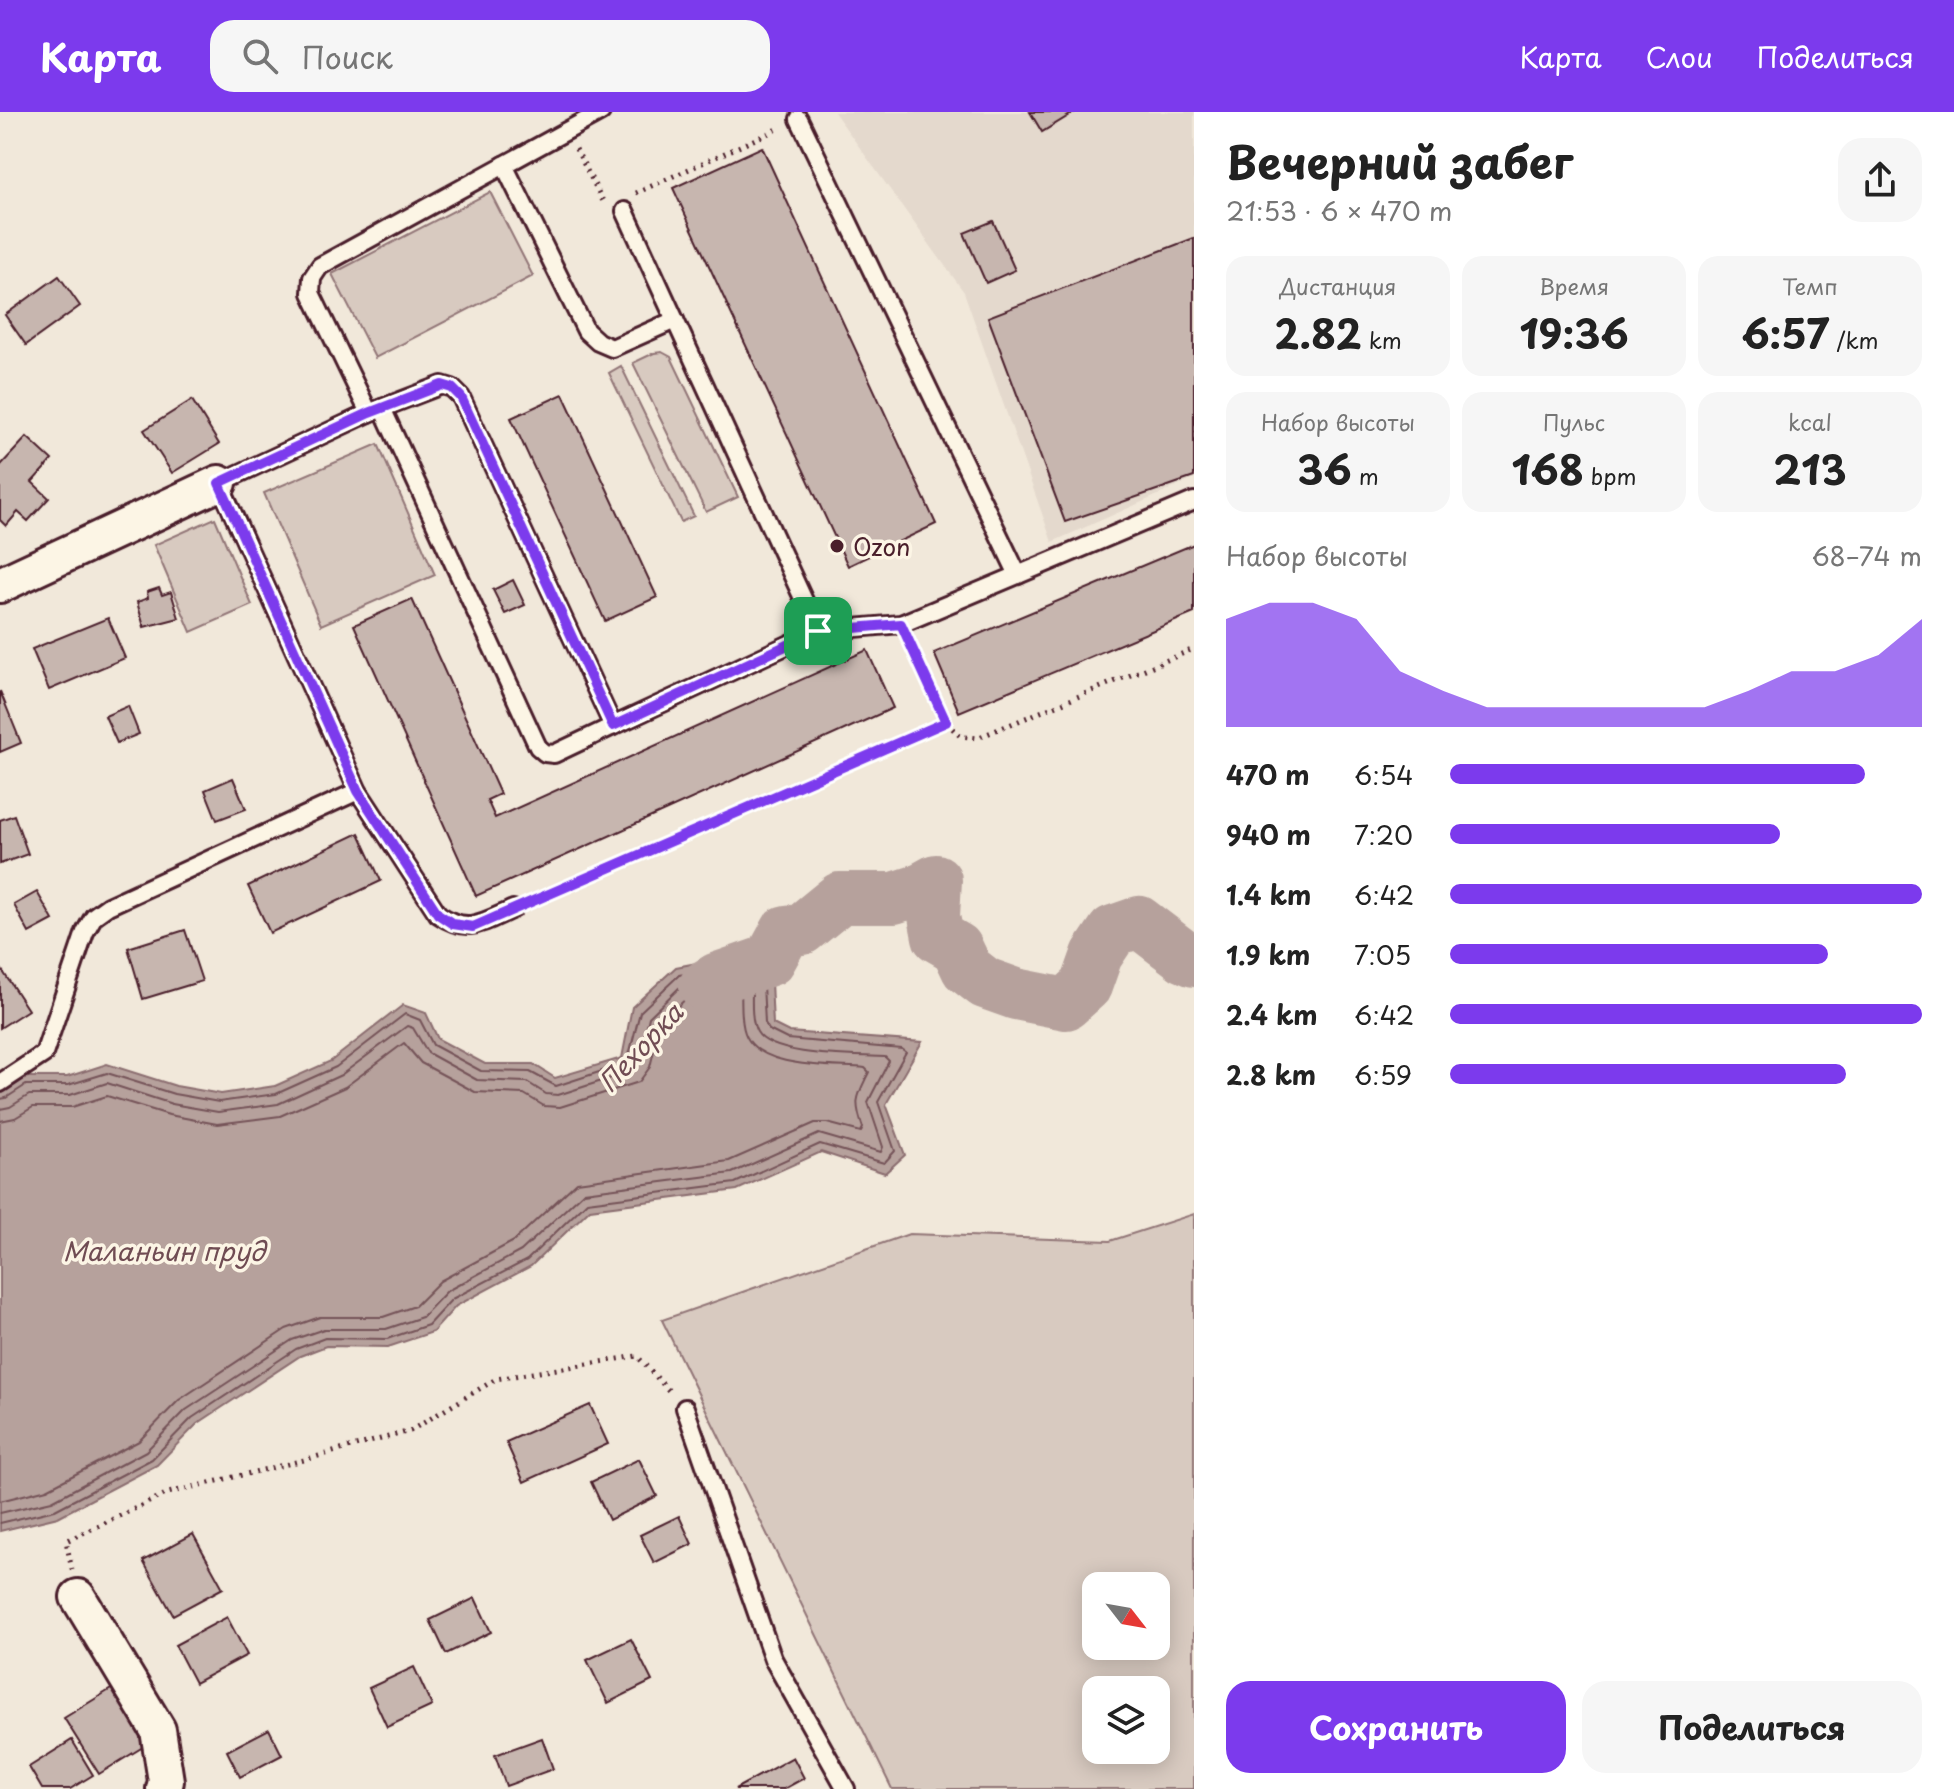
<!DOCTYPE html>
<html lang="ru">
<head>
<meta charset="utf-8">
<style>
	:root { --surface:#fff; --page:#f6f6f6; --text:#222; --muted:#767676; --accent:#7c3aed }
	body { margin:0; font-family:"Playpen Sans",sans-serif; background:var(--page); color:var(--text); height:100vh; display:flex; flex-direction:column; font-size:30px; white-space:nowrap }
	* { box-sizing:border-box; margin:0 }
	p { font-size:26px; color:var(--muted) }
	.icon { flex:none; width:44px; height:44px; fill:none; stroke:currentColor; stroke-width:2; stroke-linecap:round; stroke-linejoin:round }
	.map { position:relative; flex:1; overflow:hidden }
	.side { display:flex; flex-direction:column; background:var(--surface); width:760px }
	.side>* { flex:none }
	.needle { width:52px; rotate:121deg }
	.tools { position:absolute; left:1082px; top:1460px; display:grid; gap:16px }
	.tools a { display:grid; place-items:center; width:88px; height:88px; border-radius:16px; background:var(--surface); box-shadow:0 4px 20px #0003; font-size:40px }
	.pin { position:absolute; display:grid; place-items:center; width:68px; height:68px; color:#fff; margin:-34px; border-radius:16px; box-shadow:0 4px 12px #0006 }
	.round { display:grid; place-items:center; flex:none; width:84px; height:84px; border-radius:24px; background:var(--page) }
	.summary { display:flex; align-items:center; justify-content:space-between; height:136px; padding:0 32px }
	h1 { font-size:44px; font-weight:700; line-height:60px }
	.metrics { display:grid; grid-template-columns:repeat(3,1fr); gap:12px; height:136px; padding:8px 32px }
	.metrics div { display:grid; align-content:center; border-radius:20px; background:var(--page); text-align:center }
	.metrics b { font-size:40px; font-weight:700 }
	.metrics small { font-size:22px; font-weight:400 }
	.metrics p { font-size:22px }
	.chart { height:224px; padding:16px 32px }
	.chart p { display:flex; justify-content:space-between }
	.chart svg { width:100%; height:144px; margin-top:8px; fill:var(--accent); opacity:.7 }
	.primary-button { display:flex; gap:16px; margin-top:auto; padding:16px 32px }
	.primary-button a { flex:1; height:92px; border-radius:24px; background:var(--accent); color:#fff; font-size:32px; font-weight:700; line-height:92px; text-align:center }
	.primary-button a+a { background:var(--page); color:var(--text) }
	ul { padding:0 32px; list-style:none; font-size:26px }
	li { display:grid; grid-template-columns:128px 96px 1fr; align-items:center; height:60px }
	li i { height:20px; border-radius:10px; background:var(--accent) }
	header { display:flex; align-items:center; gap:48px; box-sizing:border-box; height:112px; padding:0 40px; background:var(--accent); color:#fff }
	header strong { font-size:38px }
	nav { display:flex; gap:44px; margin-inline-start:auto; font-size:28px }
	.search { width:560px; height:72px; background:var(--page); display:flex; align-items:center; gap:20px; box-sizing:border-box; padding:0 28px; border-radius:24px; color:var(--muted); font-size:30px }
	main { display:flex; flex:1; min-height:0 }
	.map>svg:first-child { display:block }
	.built { fill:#e4d9cd }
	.green { fill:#d8cac0; stroke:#917476; stroke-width:2; fill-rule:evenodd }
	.water { fill:#b6a19c; stroke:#8b6d6f; stroke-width:2 }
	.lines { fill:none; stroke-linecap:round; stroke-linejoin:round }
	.shore { stroke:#755358; stroke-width:2 }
	.river { stroke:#b6a19c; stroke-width:52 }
	.building { fill:#c7b6af; stroke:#4a1f2b; stroke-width:2 }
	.service-casing { stroke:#4a1f2b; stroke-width:22 }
	.minor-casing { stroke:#4a1f2b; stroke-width:40 }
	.path { stroke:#4a1f2b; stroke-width:5; stroke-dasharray:2 6; stroke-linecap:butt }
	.service { stroke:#fcf5e5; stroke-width:16 }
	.minor { stroke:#fcf5e5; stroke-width:34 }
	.route-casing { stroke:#fff; stroke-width:16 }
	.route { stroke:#7c3aed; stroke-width:10 }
	.poi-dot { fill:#4a1f2b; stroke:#fcf5e5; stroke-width:3 }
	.labels { text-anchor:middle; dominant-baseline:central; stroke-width:7; stroke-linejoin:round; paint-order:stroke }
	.poi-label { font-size:24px; fill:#4a1f2b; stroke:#fcf5e5; text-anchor:start }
	.water-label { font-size:26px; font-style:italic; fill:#704c53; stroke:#fcf5e5 }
</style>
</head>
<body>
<header>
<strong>Карта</strong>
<div class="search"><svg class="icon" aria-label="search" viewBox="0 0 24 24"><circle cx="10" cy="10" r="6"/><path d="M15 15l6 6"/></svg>Поиск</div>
<nav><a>Карта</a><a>Слои</a><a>Поделиться</a></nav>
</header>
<main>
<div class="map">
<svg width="1194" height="1677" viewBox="0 0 1194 1677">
	<rect width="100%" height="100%" fill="#f1e8da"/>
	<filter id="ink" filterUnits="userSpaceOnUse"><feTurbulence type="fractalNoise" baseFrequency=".0125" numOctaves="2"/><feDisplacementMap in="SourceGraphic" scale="16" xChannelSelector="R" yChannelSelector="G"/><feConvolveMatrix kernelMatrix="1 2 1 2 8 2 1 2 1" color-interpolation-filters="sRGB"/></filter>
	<g filter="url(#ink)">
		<!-- built -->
		<path class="built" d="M834,0H1194V367L1052,430L964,180Z"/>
		<!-- green -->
		<g class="green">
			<path d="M490,80L533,164L375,246L332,162Z"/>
			<path d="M662,240L671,245L738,385L706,400L633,251L654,241Z"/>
			<path d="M621,254L694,404L681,410L609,261Z"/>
			<path d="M378,332L435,463L321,513L264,381Z"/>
			<path d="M215,406L252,493L191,520L154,433Z"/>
			<path d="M1194,1102V1677H892L662,1208L909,1122L1110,1129ZM1096,1474H1156V1534H1096ZM1096,1578H1156V1638H1096Z"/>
		</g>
		<!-- water -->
		<path class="water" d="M759,839L770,848L773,912L789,920L922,930L886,992L905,1043L885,1061L821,1040L737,1078L590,1097L531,1154L456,1194L433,1220L388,1235L326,1234L300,1244L197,1312L157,1353L58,1405L0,1419V980L23,965H67L107,952L176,974L221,982L275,974L331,949L403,893L426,901L438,927L485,952H533L555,966L622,946L632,895L676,855Z"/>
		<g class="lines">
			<!-- shore -->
			<g class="shore">
				<path d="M0,987L6,986L26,973H68L107,961L174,982L219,990L276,982L336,955L405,902L420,908L433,933L481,959L530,960L556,974L627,951L640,900L679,863L755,848L762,853L765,911L769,918L787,927L902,937L906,940L878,990L895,1039L884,1051L820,1032L735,1071L587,1090L527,1148L452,1187L428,1213L387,1227L325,1226L296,1237L192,1306L152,1347L55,1398L0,1411"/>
				<path d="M0,997L10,995L29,983H70L107,971L172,992L218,1000L278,992L341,963L407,914L413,916L428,941L477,968L527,970L546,982L558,983L633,959L639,949L649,905L683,872L748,860L752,863C753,879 749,906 757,920C772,946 858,943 885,945L889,949L868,990L883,1035L881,1040L819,1022L732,1061L584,1080L521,1139L447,1179L422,1205L386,1217H324L292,1228L186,1298L146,1339L52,1389L0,1401"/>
				<path d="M0,1009L15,1006L33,995H72L107,984L169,1003L217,1012L280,1004L345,975L404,931L421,951L475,980L524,982L544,994L560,995L639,970L650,955L661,910L690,883L737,874L741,877C742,891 740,908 745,921C758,958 833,953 865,956L869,960C857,985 853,988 863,1016L861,1020L827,1011H815L729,1049L577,1070L514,1129L440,1169L415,1194L383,1205H320L286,1217L179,1288L139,1329L47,1377L0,1389"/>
			</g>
			<!-- river -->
			<path class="river" d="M705,874L718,866L770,848L786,819L802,817L840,786H894L916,779L936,768L934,804L938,825L957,836L967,857L985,871L1016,882L1066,892L1086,874L1097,843L1113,819L1139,810L1185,845L1194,849"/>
		</g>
		<!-- building -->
		<g class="building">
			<path d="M1030,0H1075L1042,20Z"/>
			<path d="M762,35L936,412L848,454L673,76Z"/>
			<path d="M993,109L1015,158L986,171L964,121Z"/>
			<path d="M1194,126V365L1065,410L988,205Z"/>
			<path d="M59,164L80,194L26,233L5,203Z"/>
			<path d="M563,282L657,485L605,509L511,306Z"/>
			<path d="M192,288L219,332L172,361L144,318Z"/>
			<path d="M27,325L52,348L32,370L49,386L28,409L18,400L6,414L0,408V354Z"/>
			<path d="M1194,432V501L959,600L934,541Z"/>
			<path d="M513,468L525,493L505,502L493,478Z"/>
			<path d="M159,476L162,483L171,480L179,506L144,515L137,490L148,486L147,480Z"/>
			<path d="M412,487L500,682L487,688L495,706L867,538L893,596L476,784L354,513Z"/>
			<path d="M108,506L125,546L49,578L32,537Z"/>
			<path d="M0,579L21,631L0,640Z"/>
			<path d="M128,594L139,622L117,631L105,604Z"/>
			<path d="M233,666L246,697L217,708L205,678Z"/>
			<path d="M14,703L28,742L0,752V708Z"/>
			<path d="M359,721L381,769L270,821L248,774Z"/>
			<path d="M37,780L53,808L29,821L14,793Z"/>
			<path d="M185,818L202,869L143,887L128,836Z"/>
			<path d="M0,855L28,898L0,916Z"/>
			<path d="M590,1293L608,1332L524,1370L506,1330Z"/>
			<path d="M639,1347L657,1384L609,1408L591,1370Z"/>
			<path d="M679,1404L692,1432L654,1451L640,1423Z"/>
			<path d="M193,1422L223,1476L173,1503L143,1449Z"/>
			<path d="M475,1486L491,1520L446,1542L430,1508Z"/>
			<path d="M227,1505L247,1543L195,1571L175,1533Z"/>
			<path d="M631,1527L652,1569L608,1591L587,1548Z"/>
			<path d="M414,1555L432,1594L387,1615L369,1576Z"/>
			<path d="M116,1574L151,1630L99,1662L64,1606Z"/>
			<path d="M269,1617L282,1643L240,1665L227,1639Z"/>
			<path d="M542,1626L553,1657L506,1674L495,1643Z"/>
			<path d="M72,1628L93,1663L70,1677H42L29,1655Z"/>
			<path d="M793,1645L804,1666L784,1677H735Z"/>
		</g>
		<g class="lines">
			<defs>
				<g id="service">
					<path d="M799,7L1018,463"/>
					<path d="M504,53L586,219L598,230L612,236L675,208L818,519L901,512L1194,389"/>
					<path d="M625,99L675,208"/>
					<path d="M382,296L538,635L545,641L554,642L613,614"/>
					<path d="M369,301L442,273L452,276L461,285L613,614L818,519"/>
					<path d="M513,797C483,810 468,823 438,802L358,679L219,371L369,301L311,181L312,166L320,154L601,0"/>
					<path d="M0,971L44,942L85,820L94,804L108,794L358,679"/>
					<path d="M685,1296L773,1547L846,1677"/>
				</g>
				<g id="minor">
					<path d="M0,473L219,371"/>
					<path d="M78,1485L158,1618L166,1669L164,1677"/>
				</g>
			</defs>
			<!-- service casing -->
			<use href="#service" class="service-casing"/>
			<!-- minor casing -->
			<use href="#minor" class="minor-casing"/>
			<!-- path -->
			<g class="path">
				<path d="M576,37L605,93"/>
				<path d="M636,81L780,16"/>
				<path d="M910,531L946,610L960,624L977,626L1194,537"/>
				<path d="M532,789L946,610"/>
				<path d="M72,1458L66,1429L168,1381L304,1348L410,1319L496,1267L637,1244L671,1281"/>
			</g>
			<!-- service -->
			<use href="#service" class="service"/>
			<!-- minor -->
			<use href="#minor" class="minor"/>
		</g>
	</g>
	<g class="lines" filter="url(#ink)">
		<defs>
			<path id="route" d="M442,273L452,276L461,285L613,614L818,519L901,512L946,610L473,815L453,812L438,802L358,679L219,371L369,301Z"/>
		</defs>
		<!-- route casing -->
		<use href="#route" class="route-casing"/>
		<!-- route -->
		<use href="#route" class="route"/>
	</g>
	<!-- markers -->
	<circle class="poi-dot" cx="837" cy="434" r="8"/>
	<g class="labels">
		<!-- poi labels -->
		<g class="poi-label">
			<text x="853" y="434">Ozon</text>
		</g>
		<!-- water labels -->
		<g class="water-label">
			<text transform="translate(640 935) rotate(-47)">Пехорка</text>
			<text x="164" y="1138">Маланьин пруд</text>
		</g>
	</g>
</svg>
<div class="tools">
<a><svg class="needle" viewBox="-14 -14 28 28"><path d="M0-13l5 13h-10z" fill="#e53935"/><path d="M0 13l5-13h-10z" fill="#767676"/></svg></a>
<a><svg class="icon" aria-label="layers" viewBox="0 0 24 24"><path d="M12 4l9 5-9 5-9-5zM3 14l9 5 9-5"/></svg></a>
</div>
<div class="pin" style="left:818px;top:519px;background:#1e9e55"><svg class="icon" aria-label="arrive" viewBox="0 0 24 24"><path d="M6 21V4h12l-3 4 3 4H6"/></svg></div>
</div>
<section class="side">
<div class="summary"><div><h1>Вечерний забег</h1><p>21:53 · 6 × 470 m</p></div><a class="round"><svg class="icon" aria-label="share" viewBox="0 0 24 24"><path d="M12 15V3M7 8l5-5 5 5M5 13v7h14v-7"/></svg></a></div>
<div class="metrics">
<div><p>Дистанция</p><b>2.82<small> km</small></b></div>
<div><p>Время</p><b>19:36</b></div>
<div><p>Темп</p><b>6:57<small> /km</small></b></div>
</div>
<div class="metrics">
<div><p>Набор высоты</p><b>36<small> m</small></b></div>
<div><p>Пульс</p><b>168<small> bpm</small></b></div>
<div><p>kcal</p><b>213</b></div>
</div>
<div class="chart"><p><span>Набор высоты</span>68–74 m</p>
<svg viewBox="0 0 160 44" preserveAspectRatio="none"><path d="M0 44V11L10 6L20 6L30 11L40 27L50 33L60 38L70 38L80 38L90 38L100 38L110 38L120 33L130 27L140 27L150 22L160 11V44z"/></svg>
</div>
<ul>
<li><b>470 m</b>6:54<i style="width:88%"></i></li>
<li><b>940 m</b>7:20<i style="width:70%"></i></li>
<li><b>1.4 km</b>6:42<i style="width:100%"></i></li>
<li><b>1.9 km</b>7:05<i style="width:80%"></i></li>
<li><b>2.4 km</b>6:42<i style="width:100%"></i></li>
<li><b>2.8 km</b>6:59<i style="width:84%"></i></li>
</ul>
<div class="primary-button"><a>Сохранить</a><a>Поделиться</a></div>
</section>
</main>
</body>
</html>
